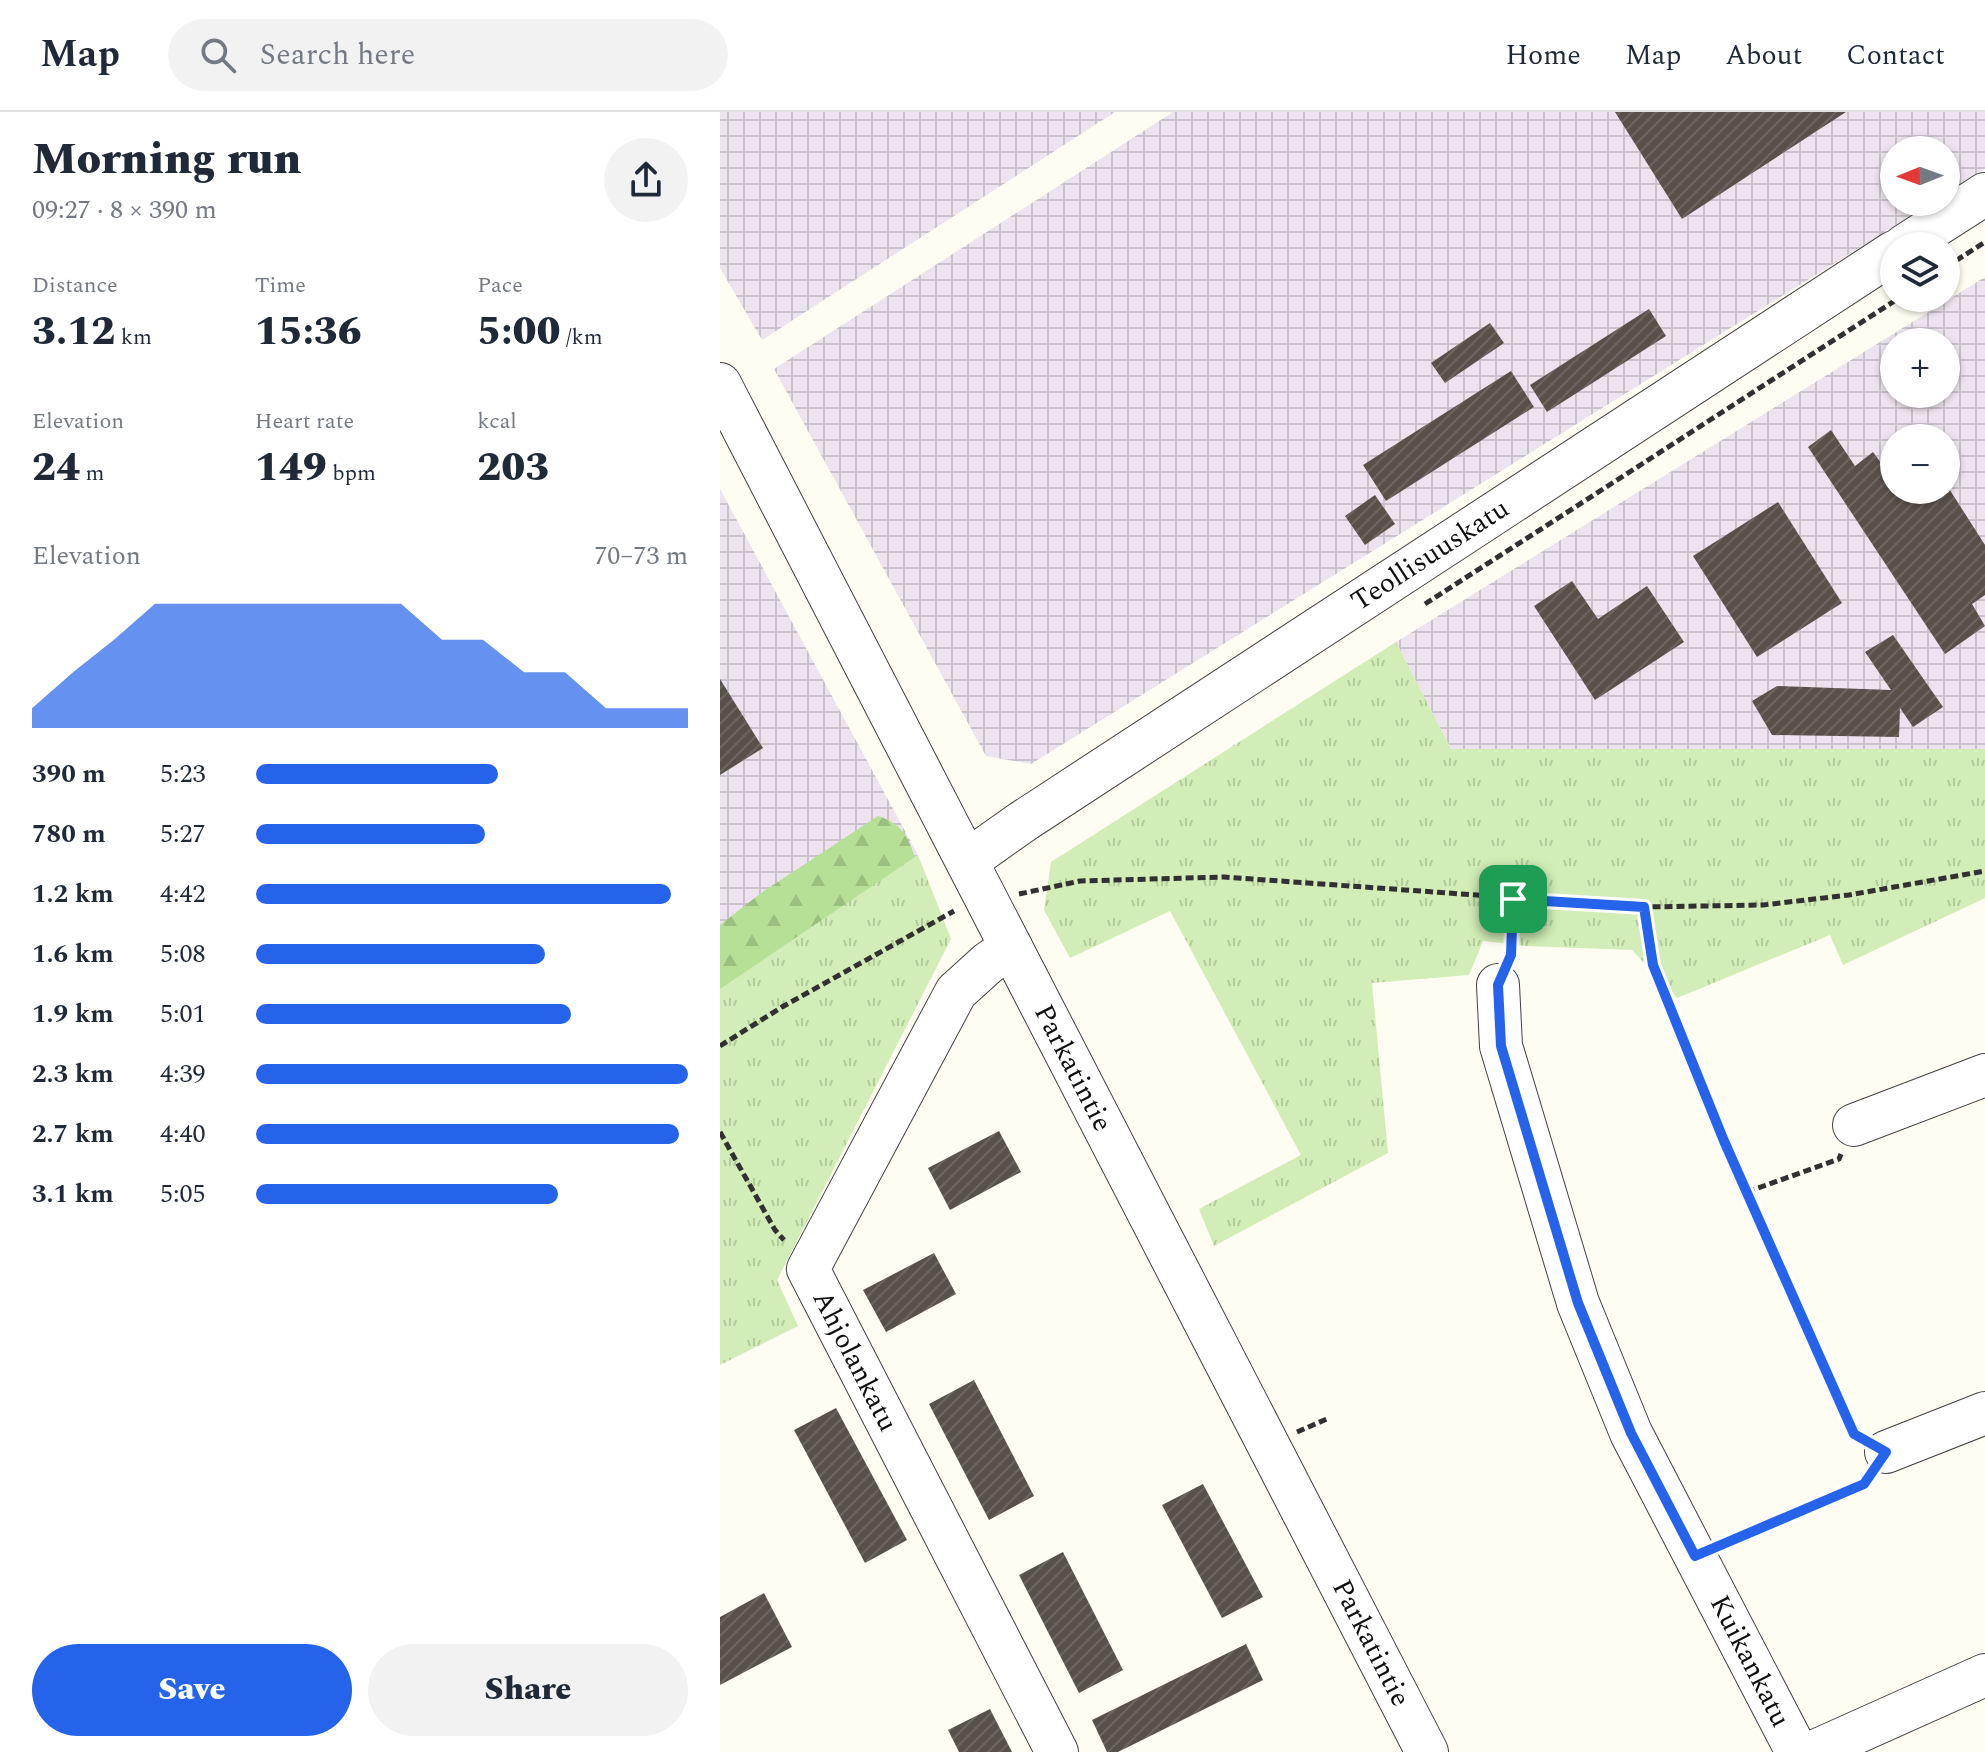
<!DOCTYPE html>
<html lang="en">
<head>
<meta charset="utf-8">
<style>
	:root { --surface:#fff; --page:#f2f2f3; --text:#1f2937; --muted:#747a83; --line:#e0e1e3; --accent:#2563eb }
	body { margin:0; font-family:Spectral,serif; background:var(--page); color:var(--text); height:100vh; display:flex; flex-direction:column; font-size:30px; white-space:nowrap }
	* { box-sizing:border-box; margin:0 }
	p { font-size:26px; color:var(--muted) }
	.icon { flex:none; width:44px; height:44px; fill:none; stroke:currentColor; stroke-width:2; stroke-linecap:round; stroke-linejoin:round }
	.map { position:relative; flex:1; overflow:hidden }
	.sheet { display:flex; flex-direction:column; background:var(--surface); width:720px }
	.sheet>* { flex:none }
	.needle { width:52px; rotate:269deg }
	.controls { position:absolute; left:1160px; top:24px; display:grid; gap:16px }
	.controls a { display:grid; place-items:center; width:80px; height:80px; border-radius:50%; background:var(--surface); box-shadow:0 2px 6px #0004; font-size:40px }
	.pin { position:absolute; display:grid; place-items:center; width:68px; height:68px; color:#fff; margin:-34px; border-radius:16px; box-shadow:0 4px 12px #0006 }
	.round { display:grid; place-items:center; flex:none; width:84px; height:84px; border-radius:42px; background:var(--page) }
	.overview { display:flex; align-items:center; justify-content:space-between; height:136px; padding:0 32px }
	h1 { font-size:44px; font-weight:800; line-height:60px }
	.metrics { display:grid; grid-template-columns:repeat(3,1fr); gap:12px; height:136px; padding:8px 32px }
	.metrics div { display:grid; align-content:center }
	.metrics b { font-size:40px; font-weight:800 }
	.metrics small { font-size:22px; font-weight:400 }
	.metrics p { font-size:22px }
	.chart { height:224px; padding:16px 32px }
	.chart p { display:flex; justify-content:space-between }
	.chart svg { width:100%; height:144px; margin-top:8px; fill:var(--accent); opacity:.7 }
	.button { display:flex; gap:16px; margin-top:auto; padding:16px 32px }
	.button a { flex:1; height:92px; border-radius:48px; background:var(--accent); color:#fff; font-size:32px; font-weight:800; line-height:92px; text-align:center }
	.button a+a { background:var(--page); color:var(--text) }
	ul { padding:0 32px; list-style:none; font-size:26px }
	li { display:grid; grid-template-columns:128px 96px 1fr; align-items:center; height:60px }
	li i { height:20px; border-radius:10px; background:var(--accent) }
	header { display:flex; align-items:center; gap:48px; box-sizing:border-box; height:112px; padding:0 40px; background:var(--surface); border-bottom:2px solid var(--line) }
	header strong { font-size:38px }
	nav { display:flex; gap:44px; margin-inline-start:auto; font-size:28px }
	.search { width:560px; height:72px; background:var(--page); display:flex; align-items:center; gap:20px; box-sizing:border-box; padding:0 28px; border-radius:44px; color:var(--muted); font-size:30px }
	main { display:flex; flex:1; min-height:0 }
	.map>svg:first-child { display:block }
	.industrial { fill:url(#industrial-grid); fill-rule:evenodd }
	.forest { fill:url(#forest-firs) }
	.park { fill:url(#park-tufts) }
	.building { fill:url(#building-hatch) }
	.lines { fill:none; stroke-linecap:round; stroke-linejoin:round }
	.minor-casing { stroke:#424242; stroke-width:44 }
	.path { stroke:#313131; stroke-width:5; stroke-dasharray:8 4; stroke-linecap:butt }
	.minor { stroke:#fff; stroke-width:42 }
	.route-casing { stroke:#fff; stroke-width:16 }
	.route { stroke:#2563eb; stroke-width:10 }
	.labels { text-anchor:middle; dominant-baseline:central; stroke-width:8; stroke-linejoin:round; paint-order:stroke }
	.street-label { font-size:28px; fill:#0f0f0f; stroke:#fff }
</style>
</head>
<body>
<header>
<strong>Map</strong>
<div class="search"><svg class="icon" aria-label="search" viewBox="0 0 24 24"><circle cx="10" cy="10" r="6"/><path d="M15 15l6 6"/></svg>Search here</div>
<nav><a>Home</a><a>Map</a><a>About</a><a>Contact</a></nav>
</header>
<main>
<section class="sheet">
<div class="overview"><div><h1>Morning run</h1><p>09:27 · 8 × 390 m</p></div><a class="round"><svg class="icon" aria-label="share" viewBox="0 0 24 24"><path d="M12 15V3M7 8l5-5 5 5M5 13v7h14v-7"/></svg></a></div>
<div class="metrics">
<div><p>Distance</p><b>3.12<small> km</small></b></div>
<div><p>Time</p><b>15:36</b></div>
<div><p>Pace</p><b>5:00<small> /km</small></b></div>
</div>
<div class="metrics">
<div><p>Elevation</p><b>24<small> m</small></b></div>
<div><p>Heart rate</p><b>149<small> bpm</small></b></div>
<div><p>kcal</p><b>203</b></div>
</div>
<div class="chart"><p><span>Elevation</span>70–73 m</p>
<svg viewBox="0 0 160 44" preserveAspectRatio="none"><path d="M0 44V38L10 27L20 17L30 6L40 6L50 6L60 6L70 6L80 6L90 6L100 17L110 17L120 27L130 27L140 38L150 38L160 38V44z"/></svg>
</div>
<ul>
<li><b>390 m</b>5:23<i style="width:56%"></i></li>
<li><b>780 m</b>5:27<i style="width:53%"></i></li>
<li><b>1.2 km</b>4:42<i style="width:96%"></i></li>
<li><b>1.6 km</b>5:08<i style="width:67%"></i></li>
<li><b>1.9 km</b>5:01<i style="width:73%"></i></li>
<li><b>2.3 km</b>4:39<i style="width:100%"></i></li>
<li><b>2.7 km</b>4:40<i style="width:98%"></i></li>
<li><b>3.1 km</b>5:05<i style="width:70%"></i></li>
</ul>
<div class="button"><a>Save</a><a>Share</a></div>
</section>
<div class="map">
<svg width="1265" height="1640" viewBox="0 0 1265 1640">
	<defs>
		<pattern id="industrial-grid" width="8" height="8" patternUnits="userSpaceOnUse" patternTransform="scale(2)"><rect width="8" height="8" fill="#ede3ee"/><path d="M0 4h8M4 0v8" fill="none" stroke="#cac2cb"/></pattern>
		<pattern id="forest-firs" width="22" height="20" patternUnits="userSpaceOnUse" patternTransform="scale(2)"><rect width="22" height="20" fill="#b5e095"/><path d="M5 1l3.5 6h-7zM16 11l3.5 6h-7z" fill="#9abf7f"/></pattern>
		<pattern id="park-tufts" width="24" height="20" patternUnits="userSpaceOnUse" patternTransform="scale(2)"><rect width="24" height="20" fill="#d2edb7"/><path d="M3 7l-1-3M5 7V3M7 7l1-3M15 17l-1-3M17 17v-4M19 17l1-3" fill="none" stroke="#b3ca9c"/></pattern>
		<pattern id="building-hatch" width="6" height="6" patternUnits="userSpaceOnUse" patternTransform="scale(2)"><rect width="6" height="6" fill="#59504a"/><path d="M-1 1l2-2M0 6l6-6M5 7l2-2" fill="none" stroke="#6c6560"/></pattern>
	</defs>
	<rect width="100%" height="100%" fill="#fffdf1"/>
	<!-- industrial -->
	<g class="industrial">
		<path d="M0,0H395L42,228L0,156Z"/>
		<path d="M453,0H1265V57L1226,82V38H1174V90H1213L311,652L266,644L54,257Z"/>
		<path d="M1265,165V637H731L676,530ZM1174,230H1226V282H1174ZM1174,326H1226V378H1174Z"/>
		<path d="M0,377L198,743L0,877Z"/>
	</g>
	<!-- forest -->
	<path class="forest" d="M158,704C181,711 188,724 195,746L0,924V813L41,781Z"/>
	<!-- park -->
	<g class="park">
		<path d="M676,530L731,637H1265V786L1123,853L1110,823L957,886L912,838L806,834L763,829L749,863L652,871L668,1041L494,1134L479,1097L581,1043L450,799L350,846L324,798L331,750Z"/>
		<path d="M198,743L231,827L57,1168L78,1214L0,1253V877Z"/>
	</g>
	<!-- building -->
	<g class="building">
		<path d="M895,0H1126L962,107Z"/>
		<path d="M929,197L946,224L827,300L810,273Z"/>
		<path d="M770,211L784,231L725,271L711,251Z"/>
		<path d="M791,259L814,295L666,389L643,353Z"/>
		<path d="M1111,318L1135,354L1153,340L1169,362L1174,358V378H1226V372L1265,433V483L1252,492L1265,514L1225,542L1088,335Z"/>
		<path d="M655,383L675,412L645,433L625,404Z"/>
		<path d="M1058,390L1122,491L1037,545L973,444Z"/>
		<path d="M852,469L878,507L927,474L964,530L875,588L814,494Z"/>
		<path d="M1173,523L1223,595L1193,615L1180,596L1179,625L1052,623L1032,589L1057,574L1171,578L1145,540Z"/>
		<path d="M0,567L43,636L0,663Z"/>
		<path d="M279,1019L301,1060L230,1098L208,1056Z"/>
		<path d="M214,1141L236,1182L166,1220L143,1178Z"/>
		<path d="M254,1268L314,1384L269,1408L209,1292Z"/>
		<path d="M116,1296L187,1428L145,1451L74,1318Z"/>
		<path d="M483,1372L543,1485L502,1506L442,1393Z"/>
		<path d="M343,1440L403,1558L359,1581L299,1463Z"/>
		<path d="M44,1481L72,1535L0,1573V1505Z"/>
		<path d="M526,1532L543,1568L398,1640H387L372,1608Z"/>
		<path d="M270,1597L292,1640H239L228,1618Z"/>
	</g>
	<g class="lines">
		<defs>
			<g id="minor">
				<path d="M1184,134L1265,82"/>
				<path d="M0,272L707,1640"/>
				<path d="M247,749L302,710L1174,140"/>
				<path d="M291,835L268,851L236,880L88,1157L337,1640"/>
				<path d="M778,873L781,934L858,1191L911,1321L1077,1640"/>
				<path d="M1134,1013L1265,963"/>
				<path d="M1166,1340L1265,1301"/>
				<path d="M1093,1640L1265,1563"/>
			</g>
		</defs>
		<!-- minor casing -->
		<use href="#minor" class="minor-casing"/>
		<!-- path -->
		<g class="path">
			<path d="M1226,155L1265,130"/>
			<path d="M705,492L1179,186"/>
			<path d="M299,782L360,769L504,765L924,795L1043,793L1129,783L1265,759"/>
			<path d="M924,795L933,853L1004,1029L1136,1323"/>
			<path d="M791,843L793,787"/>
			<path d="M0,934L62,895L234,799"/>
			<path d="M0,1020L55,1118L64,1128"/>
			<path d="M1027,1080L1119,1047L1121,1042"/>
			<path d="M577,1320L609,1306"/>
			<path d="M1005,1431L1144,1372L1148,1366"/>
		</g>
		<!-- minor -->
		<use href="#minor" class="minor"/>
	</g>
	<g class="lines">
		<defs>
			<path id="route" d="M793,787L924,795L933,853L1004,1029L1098,1241L1134,1322L1166,1340L1144,1372L975,1444L911,1321L858,1191L781,934L778,873L791,843Z"/>
		</defs>
		<!-- route casing -->
		<use href="#route" class="route-casing"/>
		<!-- route -->
		<use href="#route" class="route"/>
	</g>
	<g class="labels">
		<!-- street labels -->
		<g class="street-label">
			<text transform="translate(710 443) rotate(-33)">Teollisuuskatu</text>
			<text transform="translate(353 956) rotate(63)">Parkatintie</text>
			<text transform="translate(135 1249) rotate(63)">Ahjolankatu</text>
			<text transform="translate(651 1531) rotate(63)">Parkatintie</text>
			<text transform="translate(1030 1549) rotate(63)">Kuikankatu</text>
		</g>
	</g>
</svg>
<div class="controls">
<a><svg class="needle" viewBox="-14 -14 28 28"><path d="M0-13l5 13h-10z" fill="#e53935"/><path d="M0 13l5-13h-10z" fill="#747a83"/></svg></a>
<a><svg class="icon" aria-label="layers" viewBox="0 0 24 24"><path d="M12 4l9 5-9 5-9-5zM3 14l9 5 9-5"/></svg></a>
<a>+</a>
<a>−</a>
</div>
<div class="pin" style="left:793px;top:787px;background:#1e9e55"><svg class="icon" aria-label="arrive" viewBox="0 0 24 24"><path d="M6 21V4h12l-3 4 3 4H6"/></svg></div>
</div>
</main>
</body>
</html>
